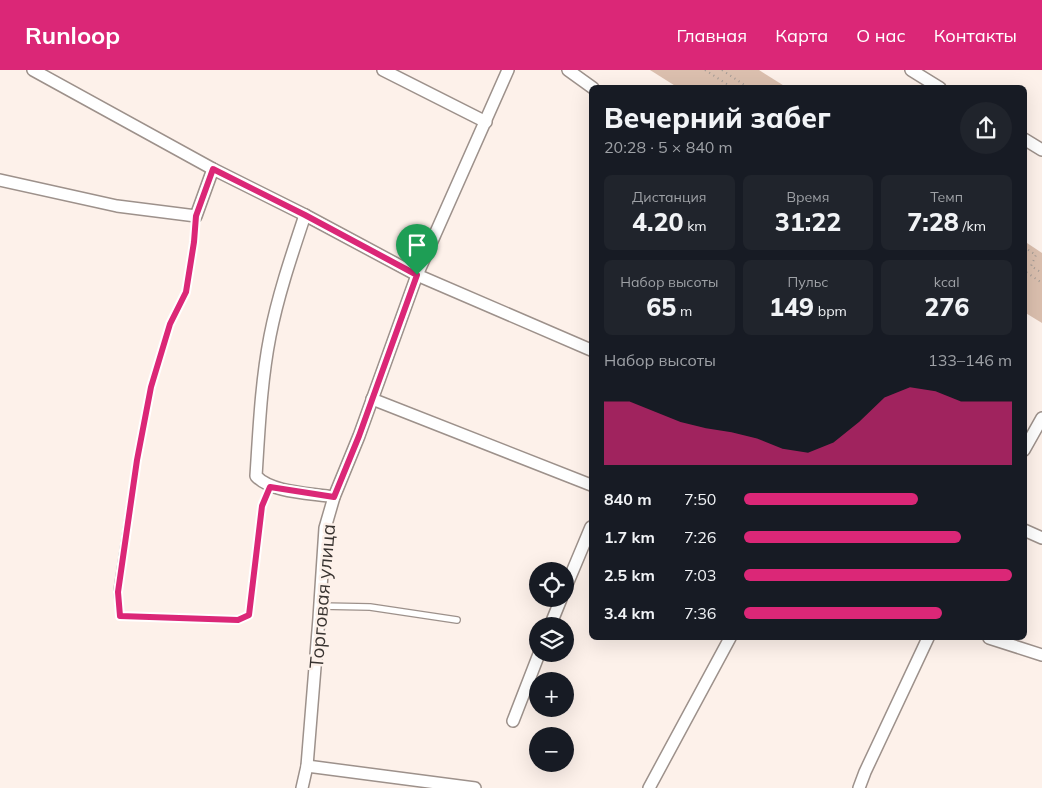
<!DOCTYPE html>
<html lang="ru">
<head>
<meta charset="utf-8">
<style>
	:root { --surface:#171b24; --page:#20242c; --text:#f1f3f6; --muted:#9ea1a6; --accent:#db2777 }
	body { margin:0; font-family:Mulish,sans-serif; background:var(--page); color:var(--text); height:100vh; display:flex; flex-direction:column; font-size:19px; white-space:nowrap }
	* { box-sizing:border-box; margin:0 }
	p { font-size:16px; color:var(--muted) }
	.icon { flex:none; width:28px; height:28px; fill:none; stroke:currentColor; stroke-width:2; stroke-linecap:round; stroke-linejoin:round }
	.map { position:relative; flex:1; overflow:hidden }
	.sheet { position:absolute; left:589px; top:15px; width:438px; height:555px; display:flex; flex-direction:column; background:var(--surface); border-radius:8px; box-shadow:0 5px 20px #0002 }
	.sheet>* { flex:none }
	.controls { position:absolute; left:529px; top:492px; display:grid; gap:10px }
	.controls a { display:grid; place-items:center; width:45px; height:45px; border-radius:50%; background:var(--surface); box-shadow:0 5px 20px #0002; font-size:25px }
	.pin { position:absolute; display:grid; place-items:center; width:42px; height:42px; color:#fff; margin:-51px -21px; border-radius:50% 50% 50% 0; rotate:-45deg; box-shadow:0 0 5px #0007 }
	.pin .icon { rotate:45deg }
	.round { display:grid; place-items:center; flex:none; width:52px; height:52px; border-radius:26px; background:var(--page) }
	.summary { display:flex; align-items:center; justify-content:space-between; height:85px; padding:0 15px }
	h1 { font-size:28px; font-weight:800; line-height:38px }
	.figures { display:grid; grid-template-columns:repeat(3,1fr); gap:8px; height:85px; padding:5px 15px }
	.figures div { display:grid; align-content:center; border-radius:8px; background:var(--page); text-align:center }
	.figures b { font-size:25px; font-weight:800 }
	.figures small { font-size:14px; font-weight:400 }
	.figures p { font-size:14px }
	.chart { height:140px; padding:10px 15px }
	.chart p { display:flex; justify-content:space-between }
	.chart svg { width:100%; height:90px; margin-top:5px; fill:var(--accent); opacity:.7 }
	ul { padding:0 15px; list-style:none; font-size:16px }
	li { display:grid; grid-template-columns:80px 60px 1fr; align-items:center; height:38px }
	li i { height:12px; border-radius:6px; background:var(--accent) }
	header { display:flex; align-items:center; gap:30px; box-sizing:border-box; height:70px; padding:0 25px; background:var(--accent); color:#fff }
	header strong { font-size:24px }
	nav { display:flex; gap:28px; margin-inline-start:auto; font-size:18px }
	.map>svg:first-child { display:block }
	.green { fill:#dbbfae }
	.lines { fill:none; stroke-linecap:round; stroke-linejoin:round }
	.lane-casing { stroke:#9d918b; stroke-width:8 }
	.street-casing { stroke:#9d918b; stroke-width:14 }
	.path { stroke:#a19993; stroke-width:2; stroke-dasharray:1 4; stroke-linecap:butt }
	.lane { stroke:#fff; stroke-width:5.5 }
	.street { stroke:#fff; stroke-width:11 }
	.route-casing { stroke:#fff; stroke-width:10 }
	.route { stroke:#db2777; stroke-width:6 }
	.labels { text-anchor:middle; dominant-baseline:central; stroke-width:5; stroke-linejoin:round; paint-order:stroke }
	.street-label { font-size:19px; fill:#383330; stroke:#fdf1ea }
</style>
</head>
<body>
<header>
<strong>Runloop</strong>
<nav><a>Главная</a><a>Карта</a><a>О нас</a><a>Контакты</a></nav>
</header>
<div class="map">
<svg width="1042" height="718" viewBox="0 0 1042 718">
	<rect width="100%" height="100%" fill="#fdf1ea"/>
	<!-- green -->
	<g class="green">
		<path d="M650,0H759L786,17H677Z"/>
		<path d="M1024,171L1042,183V253L1024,242Z"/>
	</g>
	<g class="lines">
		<defs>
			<g id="lane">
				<path d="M196,146L194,172L186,222L170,254L151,317L137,390L117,521L120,546L238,550L249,545L262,436L270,417"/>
				<path d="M320,536L370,537L457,550"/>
			</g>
			<g id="street">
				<path d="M33,0L213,99L305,145L417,205L591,280"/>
				<path d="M383,0L486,52"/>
				<path d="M568,0L593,18"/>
				<path d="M911,0L940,18"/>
				<path d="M1024,69L1042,80"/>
				<path d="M0,110L117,136L196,146L213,99"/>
				<path d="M305,145C292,184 278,225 270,266C261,312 259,360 256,406C271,423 311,423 334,427"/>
				<path d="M372,329L591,415"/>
				<path d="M1024,380L1042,348"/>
				<path d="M1024,460L1042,468"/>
				<path d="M565,519L591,457"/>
				<path d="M550,556L561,529"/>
				<path d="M989,568L1042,585"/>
				<path d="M513,651L539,584"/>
				<path d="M307,696L475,718"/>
				<path d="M302,718L307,696L319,548L325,458L334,427L359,366L417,205L508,0"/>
				<path d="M649,718L730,568"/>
				<path d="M859,718L865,702L928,568"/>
			</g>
		</defs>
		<!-- lane casing -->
		<use href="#lane" class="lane-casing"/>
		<!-- street casing -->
		<use href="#street" class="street-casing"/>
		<!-- path -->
		<g class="path">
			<path d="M705,0L733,18"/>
			<path d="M722,0L749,18"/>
			<path d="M1024,177L1036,185L1031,196L1042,203"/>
			<path d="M1024,206L1026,202L1042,213"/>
		</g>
		<!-- lane -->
		<use href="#lane" class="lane"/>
		<!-- street -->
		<use href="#street" class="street"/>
	</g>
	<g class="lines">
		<defs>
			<path id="route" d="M213,99L305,145L417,205L359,366L334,427L270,417L262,436L249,545L238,550L120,546L118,522L137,390L151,317L170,254L186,222L194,172L196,146Z"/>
		</defs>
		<!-- route casing -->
		<use href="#route" class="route-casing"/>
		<!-- route -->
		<use href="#route" class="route"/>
	</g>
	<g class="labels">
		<!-- street labels -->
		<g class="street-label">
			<text transform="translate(322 526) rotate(-85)">Торговая улица</text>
		</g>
	</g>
</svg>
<div class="controls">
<a><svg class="icon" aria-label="locate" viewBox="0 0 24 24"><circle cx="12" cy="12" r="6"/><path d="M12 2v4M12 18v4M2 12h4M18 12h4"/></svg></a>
<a><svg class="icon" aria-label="layers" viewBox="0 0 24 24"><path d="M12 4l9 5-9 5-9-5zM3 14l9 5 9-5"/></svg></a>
<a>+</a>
<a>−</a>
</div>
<div class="pin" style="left:417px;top:205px;background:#1e9e55"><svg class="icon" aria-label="arrive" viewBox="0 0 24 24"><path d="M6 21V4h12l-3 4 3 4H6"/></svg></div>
<section class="sheet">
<div class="summary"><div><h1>Вечерний забег</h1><p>20:28 · 5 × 840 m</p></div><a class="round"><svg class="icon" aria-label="share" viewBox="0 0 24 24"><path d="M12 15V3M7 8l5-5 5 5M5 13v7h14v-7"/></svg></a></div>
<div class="figures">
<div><p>Дистанция</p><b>4.20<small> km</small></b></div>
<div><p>Время</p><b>31:22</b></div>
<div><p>Темп</p><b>7:28<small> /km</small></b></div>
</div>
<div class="figures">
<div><p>Набор высоты</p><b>65<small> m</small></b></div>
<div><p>Пульс</p><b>149<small> bpm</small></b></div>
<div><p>kcal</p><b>276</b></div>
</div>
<div class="chart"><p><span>Набор высоты</span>133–146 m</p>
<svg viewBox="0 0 160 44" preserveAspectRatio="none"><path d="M0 44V13L10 13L20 18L30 23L40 26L50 28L60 31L70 36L80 38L90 33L100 23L110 11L120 6L130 8L140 13L150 13L160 13V44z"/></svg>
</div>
<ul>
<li><b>840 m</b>7:50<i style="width:65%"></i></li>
<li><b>1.7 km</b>7:26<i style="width:81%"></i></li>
<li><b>2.5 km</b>7:03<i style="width:100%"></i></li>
<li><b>3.4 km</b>7:36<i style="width:74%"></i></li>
</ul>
</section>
</div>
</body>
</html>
